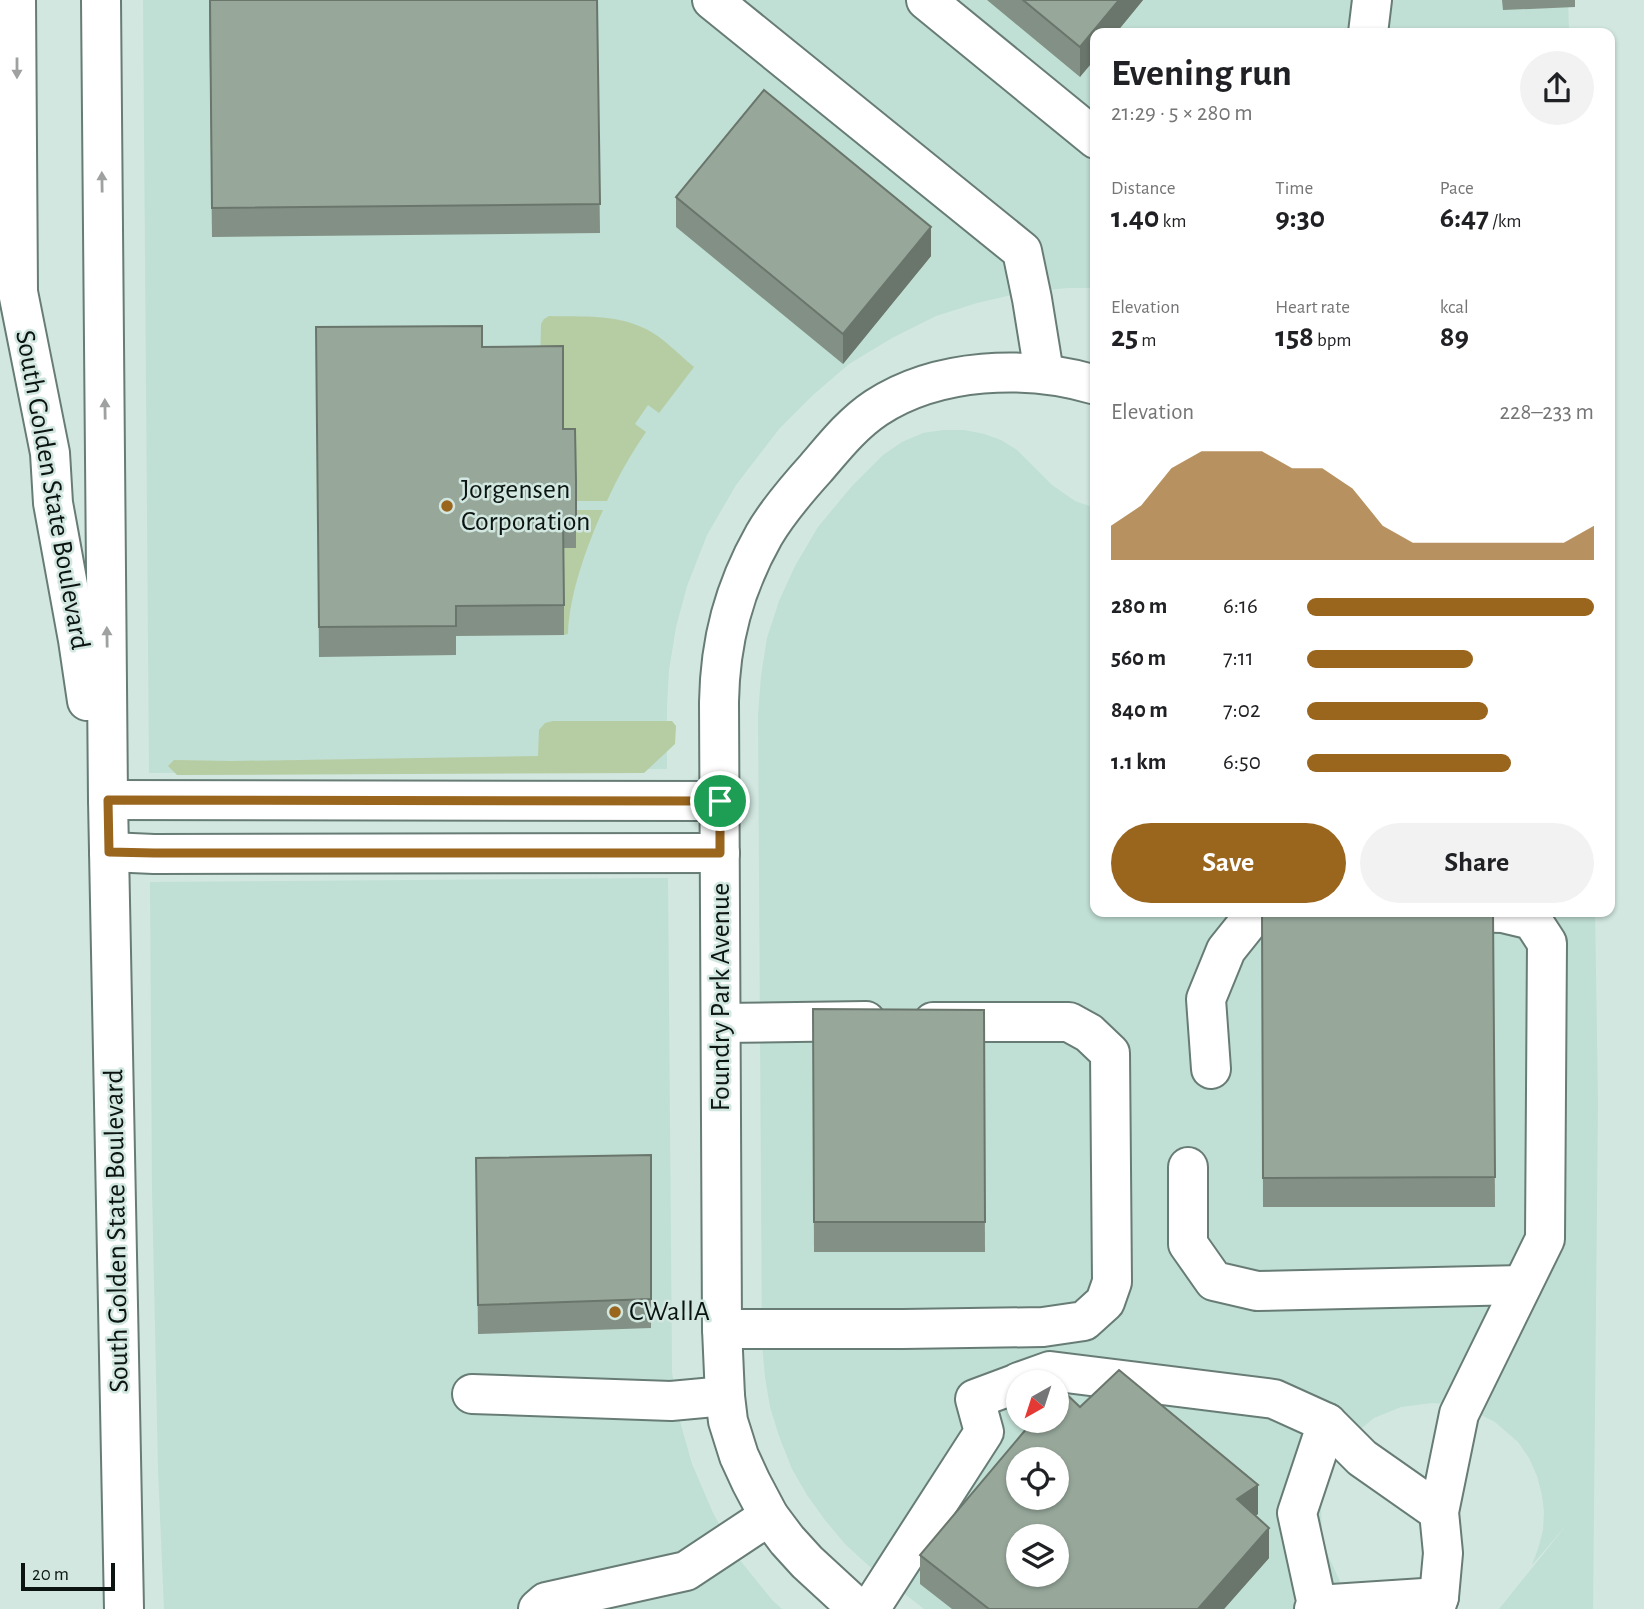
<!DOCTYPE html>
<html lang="en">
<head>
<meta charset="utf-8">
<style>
	:root { --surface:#fff; --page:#f2f2f2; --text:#202124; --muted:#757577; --accent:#9a651d }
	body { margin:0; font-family:"Alegreya Sans",sans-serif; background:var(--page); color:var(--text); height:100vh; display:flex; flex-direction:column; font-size:26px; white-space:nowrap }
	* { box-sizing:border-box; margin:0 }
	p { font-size:23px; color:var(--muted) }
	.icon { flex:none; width:38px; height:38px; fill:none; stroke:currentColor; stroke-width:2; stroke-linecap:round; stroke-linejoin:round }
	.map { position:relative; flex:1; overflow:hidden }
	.sheet { position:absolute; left:1090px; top:28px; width:525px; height:889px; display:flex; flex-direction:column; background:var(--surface); border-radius:14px; box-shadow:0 2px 5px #0004 }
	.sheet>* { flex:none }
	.needle { width:46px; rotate:219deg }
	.buttons { position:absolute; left:1006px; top:1370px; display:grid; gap:14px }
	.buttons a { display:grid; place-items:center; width:63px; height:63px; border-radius:50%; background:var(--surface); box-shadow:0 2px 5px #0004; font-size:35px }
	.scale { position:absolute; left:21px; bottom:18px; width:94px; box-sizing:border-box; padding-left:7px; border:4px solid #0c1411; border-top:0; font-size:19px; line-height:24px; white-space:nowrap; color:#0c1411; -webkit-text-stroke:5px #d1e7e0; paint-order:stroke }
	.pin { position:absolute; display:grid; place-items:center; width:60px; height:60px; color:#fff; margin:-30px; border:4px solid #fff; border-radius:50%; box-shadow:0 2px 7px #0007 }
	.round { display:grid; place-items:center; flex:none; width:74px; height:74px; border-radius:37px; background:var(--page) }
	.overview { display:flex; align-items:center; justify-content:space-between; height:119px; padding:0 21px }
	h1 { font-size:38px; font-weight:600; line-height:52px }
	.figures { display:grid; grid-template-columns:repeat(3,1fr); gap:10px; height:119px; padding:7px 21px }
	.figures div { display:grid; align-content:center }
	.figures b { font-size:30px; font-weight:600 }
	.figures small { font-size:19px; font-weight:400 }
	.figures p { font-size:19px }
	.chart { height:196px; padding:14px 21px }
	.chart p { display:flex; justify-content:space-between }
	.chart svg { width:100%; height:126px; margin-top:7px; fill:var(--accent); opacity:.7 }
	.action { display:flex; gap:14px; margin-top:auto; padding:14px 21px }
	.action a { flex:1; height:80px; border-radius:42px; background:var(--accent); color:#fff; font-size:28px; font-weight:600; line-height:80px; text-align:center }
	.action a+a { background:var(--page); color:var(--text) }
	ul { padding:0 21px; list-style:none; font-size:23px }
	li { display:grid; grid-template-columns:112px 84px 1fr; align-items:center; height:52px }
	li i { height:18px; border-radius:9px; background:var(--accent) }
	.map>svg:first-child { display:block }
	.built { fill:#c0dfd5; fill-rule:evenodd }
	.green { fill:#b6cda3 }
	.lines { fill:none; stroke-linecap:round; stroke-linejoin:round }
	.minor-casing { stroke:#687c76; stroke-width:42 }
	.major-casing { stroke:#687c76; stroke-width:42 }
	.minor { stroke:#fff; stroke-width:38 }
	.major { stroke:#fff; stroke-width:38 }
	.wall { fill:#829085 }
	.shaded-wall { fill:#6a766c }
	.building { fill:#97a89b; stroke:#6a766c; stroke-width:2; fill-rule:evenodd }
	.oneway { fill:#9ea1a0 }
	.route-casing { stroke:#fff; stroke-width:14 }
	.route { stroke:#9a651d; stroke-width:9 }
	.poi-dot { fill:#9a651d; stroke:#d1e7e0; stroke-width:2.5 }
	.labels { text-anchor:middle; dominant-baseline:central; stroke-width:5; stroke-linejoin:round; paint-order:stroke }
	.street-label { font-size:28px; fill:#0c1411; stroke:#d1e7e0 }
	.poi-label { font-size:28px; fill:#0c1411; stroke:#d1e7e0; text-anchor:start }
</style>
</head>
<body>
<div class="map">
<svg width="1644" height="1609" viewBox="0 0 1644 1609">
	<rect width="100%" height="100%" fill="#d1e7e0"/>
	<!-- built -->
	<g class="built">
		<path d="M143,0H1568L1569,33H1096L1095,288H1068L1025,292L977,303L936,316L892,338L849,364L814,394L779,429L736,485L707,535L687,586L676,627L669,670L667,705V769L149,773Z"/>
		<path d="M943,430H964L984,434L1001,440L1017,450L1052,485L1075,501L1095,508L1096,912H1595L1598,1101L1593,1609H1499L1569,1522L1532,1565L1538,1549L1543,1530L1544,1512L1542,1495L1537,1476L1529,1458L1518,1442L1495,1422L1465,1407L1450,1404L1432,1403L1401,1407L1374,1418L1351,1437L1335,1459L1324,1486L1321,1509L1322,1532L1327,1553L1341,1584L1345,1609H924L869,1566L845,1544L825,1520L807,1495L792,1469L779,1436L770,1407L765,1377L762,1344L758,715L761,676L767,638L779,601L795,566L818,527L852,486L883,455L902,442L923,433ZM1018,1382H1057V1421H1018ZM1018,1460H1057V1498H1018ZM1018,1536H1057V1575H1018Z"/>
		<path d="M668,878L672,1372L679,1418L692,1464L713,1513L739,1559L773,1601L782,1609H164L158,1469L152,1187L150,882Z"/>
	</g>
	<!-- green -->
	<g class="green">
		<path d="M549,316C582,317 616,314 646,329C664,338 679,355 694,367L659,413L648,405L635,424L646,432C631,454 618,476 607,501H576L540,376L541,324L544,319Z"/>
		<path d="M576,510H603C587,545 569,595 568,634L564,635L563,548H576Z"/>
		<path d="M553,721H672L676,726L675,744L644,773L177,775L168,766L174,760L232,761L538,756L539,730L545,723Z"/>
	</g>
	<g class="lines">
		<defs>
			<g id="minor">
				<path d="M712,0L1022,251L1032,299L1044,373"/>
				<path d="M926,0L1096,139"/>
				<path d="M1368,33L1372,0"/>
				<path d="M108,800L720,801"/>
				<path d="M109,852L154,854L720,853"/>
				<path d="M721,1023L866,1021"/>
				<path d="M1211,1069L1206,999L1226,950L1250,920L1276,912"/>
				<path d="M1188,1167V1244L1214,1281L1257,1291L1522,1285"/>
				<path d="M722,1329H903L1043,1327L1084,1321L1105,1302L1112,1282L1110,1053L1089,1033L1069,1022H933"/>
				<path d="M1019,1382L1050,1371L1274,1399L1327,1423L1297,1513L1317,1605L1314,1609"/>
				<path d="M472,1394L671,1401L725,1396"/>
				<path d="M1327,1423L1362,1458L1439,1512"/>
				<path d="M1317,1605L1439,1597"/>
				<path d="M538,1609L546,1602L686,1571L769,1516"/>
				<path d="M858,1609L807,1562L787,1540L769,1516L751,1482L739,1456L728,1421L725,1396L722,1329L719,702C720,641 734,588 764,535C778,511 797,489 816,468C834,447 852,424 876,408C937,368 1026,364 1096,385"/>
				<path d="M870,1609L984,1432L975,1399L1018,1383"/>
				<path d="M1435,1609L1439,1597L1443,1553L1439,1512L1459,1414L1545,1239L1547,943L1532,920L1503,913L1458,912"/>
			</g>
			<g id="major">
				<path d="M16,0L18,292L50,453L53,503L78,640L87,701"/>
				<path d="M101,0L108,800L124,1609"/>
			</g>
		</defs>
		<!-- minor casing -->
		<use href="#minor" class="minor-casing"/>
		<!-- major casing -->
		<use href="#major" class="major-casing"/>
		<!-- minor -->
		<use href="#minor" class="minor"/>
		<!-- major -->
		<use href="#major" class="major"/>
	</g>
	<!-- wall -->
	<g class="wall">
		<path d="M209,0H597L600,233L212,237Z"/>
		<path d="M987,0H1143L1116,33H1096L1080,77Z"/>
		<path d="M1502,0H1575V7L1503,10Z"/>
		<path d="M676,197L931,256L843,364L676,227Z"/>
		<path d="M316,327L482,347L576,518V548H564V635L456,636V655L319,657Z"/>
		<path d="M1262,912H1493L1495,1207H1263Z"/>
		<path d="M813,1009L984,1010L985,1252H814Z"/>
		<path d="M651,1155V1328L478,1334L476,1158Z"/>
		<path d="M1080,1407L1258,1514L1255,1516L1269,1558L1224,1609H952L920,1584V1555Z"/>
	</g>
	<!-- shaded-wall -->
	<g class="shaded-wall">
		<path d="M1119,0H1143L1116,33H1096V58L1080,77V47Z"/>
		<path d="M931,227V256L843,364V334Z"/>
		<path d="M1258,1485V1514L1237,1529V1499Z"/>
		<path d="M1269,1528V1558L1224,1609H1198Z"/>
	</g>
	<!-- building -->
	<g class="building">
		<path d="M210,0H597L600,204L212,208Z"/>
		<path d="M1023,0H1119L1080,47Z"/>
		<path d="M764,90L931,227L843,334L676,197Z"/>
		<path d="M482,326V347L563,346V429H575L576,481V518H563L564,605L456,606V626L319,627L316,327Z"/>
		<path d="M1262,912H1493L1495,1177L1263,1178Z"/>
		<path d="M813,1009L984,1010L985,1222H814Z"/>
		<path d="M651,1155V1299L478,1305L476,1158Z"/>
		<path d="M1119,1370L1258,1485L1237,1499L1269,1528L1198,1609H989L920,1555L1033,1421H1057V1392L1060,1388L1080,1407ZM1018,1460H1057V1498H1018ZM1018,1536H1057V1575H1018Z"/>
	</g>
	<!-- one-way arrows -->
	<defs><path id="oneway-solid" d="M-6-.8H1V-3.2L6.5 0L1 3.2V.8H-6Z" transform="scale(1.75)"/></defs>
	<g class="oneway">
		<use href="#oneway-solid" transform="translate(17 68) rotate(90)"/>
		<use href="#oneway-solid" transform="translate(102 182) rotate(-91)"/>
		<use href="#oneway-solid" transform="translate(105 409) rotate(-91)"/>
		<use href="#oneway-solid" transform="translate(107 637) rotate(-91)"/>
	</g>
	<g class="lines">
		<defs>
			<path id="route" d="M108,800L720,801V853H154L109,852Z"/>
		</defs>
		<!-- route casing -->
		<use href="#route" class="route-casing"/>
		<!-- route -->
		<use href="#route" class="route"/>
	</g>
	<!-- markers -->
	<g class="poi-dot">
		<circle cx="447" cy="506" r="7"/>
		<circle cx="615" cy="1312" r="7"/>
	</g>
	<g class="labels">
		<!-- street labels -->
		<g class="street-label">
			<text transform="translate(52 490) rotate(80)">South Golden State Boulevard</text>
			<text transform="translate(721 997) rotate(-90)">Foundry Park Avenue</text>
			<text transform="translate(117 1231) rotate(-91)">South Golden State Boulevard</text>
		</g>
		<!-- poi labels -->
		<g class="poi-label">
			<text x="461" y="490">Jorgensen<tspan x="461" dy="32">Corporation</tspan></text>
			<text x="629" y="1312">CWallA</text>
		</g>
	</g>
</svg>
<div class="buttons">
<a><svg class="needle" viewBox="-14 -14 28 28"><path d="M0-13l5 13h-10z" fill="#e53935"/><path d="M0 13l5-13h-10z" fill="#757577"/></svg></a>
<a><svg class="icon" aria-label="locate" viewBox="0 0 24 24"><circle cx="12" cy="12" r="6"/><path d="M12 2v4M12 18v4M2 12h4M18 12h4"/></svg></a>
<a><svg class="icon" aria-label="layers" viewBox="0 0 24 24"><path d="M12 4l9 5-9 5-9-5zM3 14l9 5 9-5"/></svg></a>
</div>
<div class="scale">20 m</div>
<div class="pin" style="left:720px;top:801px;background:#1e9e55"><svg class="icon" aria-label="arrive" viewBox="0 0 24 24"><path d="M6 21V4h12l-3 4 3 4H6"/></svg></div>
<section class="sheet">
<div class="overview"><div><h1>Evening run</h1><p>21:29 · 5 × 280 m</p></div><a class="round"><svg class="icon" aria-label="share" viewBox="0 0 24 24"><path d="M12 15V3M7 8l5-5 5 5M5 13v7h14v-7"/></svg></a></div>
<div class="figures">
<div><p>Distance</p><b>1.40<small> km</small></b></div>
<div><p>Time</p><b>9:30</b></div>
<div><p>Pace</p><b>6:47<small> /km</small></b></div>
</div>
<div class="figures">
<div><p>Elevation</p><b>25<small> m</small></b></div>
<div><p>Heart rate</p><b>158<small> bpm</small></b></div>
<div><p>kcal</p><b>89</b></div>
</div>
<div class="chart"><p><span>Elevation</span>228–233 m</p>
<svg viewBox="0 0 160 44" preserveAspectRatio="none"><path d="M0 44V32L10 25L20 12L30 6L40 6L50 6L60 12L70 12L80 19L90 32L100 38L110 38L120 38L130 38L140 38L150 38L160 32V44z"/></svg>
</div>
<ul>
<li><b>280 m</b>6:16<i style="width:100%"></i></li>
<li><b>560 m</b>7:11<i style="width:58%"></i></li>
<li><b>840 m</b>7:02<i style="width:63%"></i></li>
<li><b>1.1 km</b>6:50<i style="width:71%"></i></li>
</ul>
<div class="action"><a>Save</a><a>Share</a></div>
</section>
</div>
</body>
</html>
